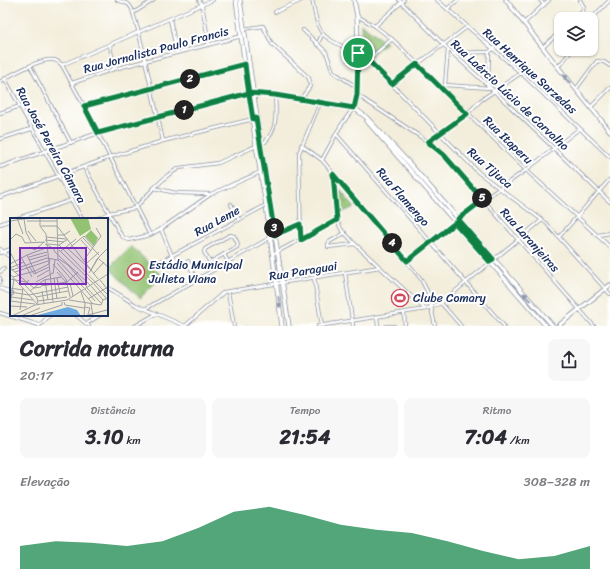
<!DOCTYPE html>
<html lang="pt">
<head>
<meta charset="utf-8">
<style>
	:root { --surface:#fff; --page:#f7f7f7; --text:#2b2b33; --muted:#7c7c81; --accent:#0b8043 }
	body { margin:0; font-family:Sriracha,sans-serif; background:var(--page); color:var(--text); height:100vh; display:flex; flex-direction:column; font-size:15px; white-space:nowrap }
	* { box-sizing:border-box; margin:0 }
	p { font-size:13px; color:var(--muted) }
	.icon { flex:none; width:22px; height:22px; fill:none; stroke:currentColor; stroke-width:2; stroke-linecap:round; stroke-linejoin:round }
	.map { position:relative; height:326px; overflow:hidden }
	.details { display:flex; flex-direction:column; background:var(--surface); flex:1 }
	.details>* { flex:none }
	.controls { position:absolute; left:554px; top:12px; display:grid; gap:8px }
	.controls a { display:grid; place-items:center; width:44px; height:44px; border-radius:8px; background:var(--surface); box-shadow:0 1px 3px #0004; font-size:20px }
	.pin { position:absolute; display:grid; place-items:center; width:34px; height:34px; color:#fff; margin:-17px; border:2px solid #fff; border-radius:50%; box-shadow:0 1px 4px #0007 }
	.km { position:absolute; width:20px; height:20px; margin:-10px; border-radius:50%; background:#222; color:#fff; font-size:11px; line-height:20px; text-align:center }
	.round { display:grid; place-items:center; flex:none; width:42px; height:42px; border-radius:8px; background:var(--page) }
	.head { display:flex; align-items:center; justify-content:space-between; height:68px; padding:0 20px }
	h1 { font-size:22px; font-weight:700; line-height:30px }
	.stats { display:grid; grid-template-columns:repeat(3,1fr); gap:6px; height:68px; padding:4px 20px }
	.stats div { display:grid; align-content:center; border-radius:8px; background:var(--page); text-align:center }
	.stats b { font-size:20px; font-weight:700 }
	.stats small { font-size:11px; font-weight:400 }
	.stats p { font-size:11px }
	.chart { height:112px; padding:8px 20px }
	.chart p { display:flex; justify-content:space-between }
	.chart svg { width:100%; height:72px; margin-top:4px; fill:var(--accent); opacity:.7 }
	.map>svg:first-child { display:block }
	.grass { fill:#92c272; stroke:#567868 }
	.park { fill:url(#park-crowns); stroke:#567868 }
	.lines { fill:none; stroke-linecap:round; stroke-linejoin:round }
	.minor-casing { stroke:#878e9c; stroke-width:4 }
	.tertiary-casing { stroke:#878e9c; stroke-width:5 }
	.minor { stroke:#fff; stroke-width:2.5 }
	.tertiary { stroke:#fff; stroke-width:3.5 }
	.oneway { fill:#8d97ae }
	.route-casing { stroke:#fff; stroke-width:8 }
	.route { stroke:#0b8043; stroke-width:5 }
	.labels { text-anchor:middle; dominant-baseline:central; stroke-width:4; stroke-linejoin:round; paint-order:stroke }
	.street-label { font-size:12px; fill:#1b2f5e; stroke:#fff }
	.poi-label { font-size:12px; fill:#1b2f5e; stroke:#fff; text-anchor:start }
	.inset-road { fill:none; stroke:#9da2a9; stroke-width:1 }
	.view { fill:#7b2cbf; fill-opacity:0.15; stroke:#7b2cbf; stroke-width:2 }
	.inset-edge { fill:none; stroke:#1b2f5e; stroke-width:2 }
</style>
</head>
<body>
<div class="map">
<svg width="610" height="326" viewBox="0 0 610 326">
	<defs>
		<pattern id="park-crowns" width="20" height="18" patternUnits="userSpaceOnUse"><rect width="20" height="18" fill="#92c272"/><path d="M2 6a3 3 0 1 1 6 0M12 15a3 3 0 1 1 6 0" fill="none" stroke="#769e61"/></pattern>
	</defs>
	<rect width="100%" height="100%" fill="#fff"/>
	<filter id="ink" filterUnits="userSpaceOnUse"><feTurbulence type="fractalNoise" baseFrequency=".025" numOctaves="2"/><feDisplacementMap in="SourceGraphic" scale="8" xChannelSelector="R" yChannelSelector="G"/><feConvolveMatrix kernelMatrix="1 2 1 2 8 2 1 2 1" color-interpolation-filters="sRGB"/></filter>
	<filter id="wash" filterUnits="userSpaceOnUse"><feTurbulence type="fractalNoise" baseFrequency=".012" numOctaves="4" result="noise"/><feDisplacementMap in="SourceGraphic" scale="16" xChannelSelector="R" yChannelSelector="G"/><feGaussianBlur stdDeviation="0.9" result="paint"/><feColorMatrix in="noise" values="0 0 0 0 0 0 0 0 0 0 0 0 0 0 0 0 0 1.4 0 .05"/><feComposite in="paint" operator="in"/></filter>
	<g filter="url(#wash)">
		<rect width="100%" height="100%" fill="#f3eedb"/>
		<!-- grass -->
		<path class="grass" d="M131,246L162,276L140,298L109,268Z"/>
		<!-- park -->
		<g class="park">
			<path d="M361,24L386,42L369,57L362,51Z"/>
			<path d="M339,189L354,207L341,213Z"/>
		</g>
	</g>
	<g filter="url(#ink)">
		<g class="lines">
			<defs>
				<g id="minor">
					<path d="M117,0C126,3 131,3 133,13L154,0"/>
					<path d="M199,0L202,5L209,44"/>
					<path d="M312,0C315,10 315,24 322,33C328,42 357,52 368,60L479,173L546,223L610,294"/>
					<path d="M399,0L448,49L494,91L610,202"/>
					<path d="M437,0L521,73L610,157"/>
					<path d="M540,0L544,5"/>
					<path d="M580,0L584,7L582,12"/>
					<path d="M447,9L458,0"/>
					<path d="M275,12L302,0"/>
					<path d="M133,13L139,33L163,141"/>
					<path d="M357,16L375,26L392,39L526,170L610,247"/>
					<path d="M170,19L177,53"/>
					<path d="M574,19L582,12L587,19"/>
					<path d="M591,19L610,0"/>
					<path d="M524,23L549,0"/>
					<path d="M375,26L404,0"/>
					<path d="M244,29L263,26L272,44L309,78L310,83V86L301,99"/>
					<path d="M303,30L326,52L333,72L357,87"/>
					<path d="M110,45L114,69"/>
					<path d="M317,45L322,35"/>
					<path d="M543,47L561,31"/>
					<path d="M453,53L489,52L494,48"/>
					<path d="M368,60L392,39"/>
					<path d="M62,65L213,0"/>
					<path d="M30,66L71,143"/>
					<path d="M558,67L573,49"/>
					<path d="M5,79L82,219"/>
					<path d="M0,82C10,75 41,58 53,60C57,60 59,62 62,65L84,106L150,235"/>
					<path d="M72,83L114,69L242,36"/>
					<path d="M391,84L467,27"/>
					<path d="M445,85L448,49"/>
					<path d="M488,86L489,52"/>
					<path d="M441,88L445,85L490,88"/>
					<path d="M576,89L597,61L604,62L610,66"/>
					<path d="M357,95L433,145L444,155L594,326"/>
					<path d="M84,106L245,64"/>
					<path d="M591,107L610,88"/>
					<path d="M0,113L20,106"/>
					<path d="M336,134L504,326"/>
					<path d="M0,139L31,129"/>
					<path d="M429,142L467,114L481,100L521,73"/>
					<path d="M301,145L322,160L421,279L428,293L435,326"/>
					<path d="M322,160L340,127L352,110"/>
					<path d="M0,167L98,133L249,93"/>
					<path d="M84,167L121,235L124,238L129,240L150,235L161,229L211,194L265,170"/>
					<path d="M333,175L337,220L341,229L355,244L425,309"/>
					<path d="M154,188L176,193L210,194"/>
					<path d="M0,197L111,157L163,141L257,118"/>
					<path d="M231,204L239,220"/>
					<path d="M15,219L72,200"/>
					<path d="M96,219L109,213L135,208L154,188L168,175L179,168L218,163L265,142C278,129 276,112 275,95"/>
					<path d="M0,224L11,220"/>
					<path d="M161,229L172,256"/>
					<path d="M345,233L329,242L328,245V247L355,244"/>
					<path d="M230,235L234,236L238,244L237,247L212,261H209L204,252L205,249Z"/>
					<path d="M598,235L610,233"/>
					<path d="M559,237L610,179"/>
					<path d="M301,240L299,153L320,103"/>
					<path d="M0,249L11,258"/>
					<path d="M0,253L11,249"/>
					<path d="M224,254L228,262"/>
					<path d="M273,254L337,220"/>
					<path d="M188,261L196,281"/>
					<path d="M407,261L483,200L526,170L579,129"/>
					<path d="M156,264L270,203"/>
					<path d="M0,272L4,268"/>
					<path d="M345,273L353,326"/>
					<path d="M0,278V282"/>
					<path d="M314,278L322,326"/>
					<path d="M107,287L136,305L185,326"/>
					<path d="M0,288L11,293"/>
					<path d="M228,292L234,326"/>
					<path d="M441,303L461,326"/>
					<path d="M145,309L275,235L300,224"/>
					<path d="M0,313L39,325"/>
					<path d="M404,313L405,326"/>
					<path d="M76,315L89,326"/>
					<path d="M377,317L378,326"/>
					<path d="M86,324L100,315"/>
					<path d="M39,326L50,315"/>
					<path d="M135,326L156,314"/>
					<path d="M185,326L224,292L380,267"/>
					<path d="M318,326L426,309L441,303L542,220"/>
					<path d="M386,326H394"/>
				</g>
				<g id="tertiary">
					<path d="M236,0L256,145L266,205L282,326"/>
					<path d="M240,0L257,118L289,326"/>
					<path d="M506,0L558,67L610,131"/>
					<path d="M249,93L275,95L354,108L366,117L409,163L553,326"/>
					<path d="M352,110L356,101L357,95L358,43L357,16L354,0"/>
					<path d="M367,121L546,326"/>
					<path d="M558,326L610,285"/>
				</g>
			</defs>
			<!-- minor casing -->
			<use href="#minor" class="minor-casing"/>
			<!-- tertiary casing -->
			<use href="#tertiary" class="tertiary-casing"/>
			<!-- minor -->
			<use href="#minor" class="minor"/>
			<!-- tertiary -->
			<use href="#tertiary" class="tertiary"/>
		</g>
		<!-- one-way arrows -->
		<defs><path id="oneway-solid" d="M-6-.8H1V-3.2L6.5 0L1 3.2V.8H-6Z"/></defs>
		<g class="oneway">
			<use href="#oneway-solid" transform="translate(567 79) rotate(-129)"/>
			<use href="#oneway-solid" transform="translate(527 297) rotate(-132)"/>
			<use href="#oneway-solid" transform="translate(279 302) rotate(83)"/>
		</g>
	</g>
	<g class="lines" filter="url(#ink)">
		<defs>
			<path id="route" d="M358,53L357,95L354,108L275,95L249,93L98,133L84,106L245,64C247,83 250,101 253,119L256,118L275,235L300,224L301,240L337,220L333,174L407,261L455,223L490,262L493,259L458,219L483,200L444,155L428,142L467,114L417,64L392,84L368,60L358,53"/>
		</defs>
		<!-- route casing -->
		<use href="#route" class="route-casing"/>
		<!-- route -->
		<use href="#route" class="route"/>
	</g>
	<!-- icons -->
	<defs>
		<symbol id="stadium-ring" viewBox="-11 -11 22 22"><circle r="9.5" fill="#fff" stroke="#d1495b" stroke-width="1.5"/><path d="M0-5a6.5 5 0 1 0 0 10a6.5 5 0 1 0 0-10ZM-3.5-1.8h7v3.6h-7Z" fill="#d1495b"/></symbol>
	</defs>
	<g fill-rule="evenodd">
		<use href="#stadium-ring" x="126" y="262" width="20" height="20"/>
		<use href="#stadium-ring" x="390" y="288" width="20" height="20"/>
	</g>
	<g class="labels">
		<!-- street labels -->
		<g class="street-label">
			<text transform="translate(156 50) rotate(-15)">Rua Jornalista Paulo Francis</text>
			<text transform="translate(530 71) rotate(42)">Rua Henrique Sarzedas</text>
			<text transform="translate(510 95) rotate(43)">Rua Laércio Lúcio de Carvalho</text>
			<text transform="translate(508 140) rotate(44)">Rua Itaperu</text>
			<text transform="translate(51 145) rotate(61)">Rua José Pereira Câmara</text>
			<text transform="translate(490 168) rotate(41)">Rua Tijuca</text>
			<text transform="translate(403 197) rotate(49)">Rua Flamengo</text>
			<text transform="translate(217 221) rotate(-29)">Rua Leme</text>
			<text transform="translate(530 240) rotate(48)">Rua Laranjeiras</text>
			<text transform="translate(303 271) rotate(-9)">Rua Paraguai</text>
		</g>
		<!-- poi labels -->
		<g class="poi-label">
			<text x="149" y="265">Estádio Municipal<tspan x="149" dy="14">Julieta Viana</tspan></text>
			<text x="413" y="298">Clube Comary</text>
		</g>
	</g>
	<!-- overview -->
	<g transform="translate(10 218)">
		<rect width="98" height="98" fill="#f3eedb"/>
		<path d="M60,0H78L81,11L70,18ZM81,12L88,20L84,28L75,18Z" fill="#92c272"/>
		<path d="M58,89L67,92L71,98H24Z" fill="#6eaadf"/>
		<path class="inset-road" d="M7,0L13,16M30,0V8L36,16L43,84M47,0L48,42M13,1L27,0M14,1L16,14L21,24M0,3L13,1M17,3H47M31,8H47M47,8L88,61M18,13L26,23M48,17H54L60,13M36,19L56,21M73,20L89,37M0,22L6,16L12,19L15,25L35,24M35,22L54,24M71,22L81,33M35,26L43,30L45,34L80,67M38,26L49,27L58,21M49,27L98,77M19,29L25,32L34,24M56,29L81,52L87,41L98,30M58,31L74,18L84,29M49,32L83,65M51,33L66,21M0,34L8,49M17,37L36,30M11,39L22,59M19,39L37,34M49,41L58,47L77,69M89,41L98,49M19,42L37,37M74,42L91,18L86,10M47,45L83,86M77,45L89,34M0,46L17,37L26,56M43,46L56,61L60,79M19,48L24,56L39,49M0,50L24,70L31,69M0,50L14,44M2,52L37,40L48,42L74,70M5,54L38,43M47,54L56,64M79,55L89,39M0,56L27,86M43,56L45,42M83,56L94,44M3,59L25,53L39,46L40,41M27,59L39,52M44,60L47,81M47,60L50,75M0,61L16,64M19,62L15,67L27,80L28,86M35,62L38,82M90,62L98,72M26,64L43,55M60,65L63,78M84,66L96,80M31,68L57,64L68,54M81,68L93,82M0,70L13,72M77,70L91,85M75,71L85,83M1,72L4,73L3,77L0,76ZM20,73L34,62L51,59M32,73L34,85M0,74L19,77M71,74L75,85L74,98M19,77L58,69M1,79L23,82M26,79L58,73M78,81L98,69M59,82L91,87L93,82L98,80M0,83L25,86M28,83L57,79M54,84L55,87L74,90M81,86L83,98M0,87L4,61M0,88L17,89M74,89L80,90L78,96M10,92L13,70M2,98L25,87L57,82L98,56M11,98L30,90M19,98L52,87V84M74,98L97,92"/>
		<path class="view" d="M10,30H76V66H10Z"/>
		<rect width="98" height="98" class="inset-edge"/>
	</g>
</svg>
<div class="controls">
<a><svg class="icon" aria-label="layers" viewBox="0 0 24 24"><path d="M12 4l9 5-9 5-9-5zM3 14l9 5 9-5"/></svg></a>
</div>
<div class="pin" style="left:358px;top:53px;background:#1e9e55"><svg class="icon" aria-label="arrive" viewBox="0 0 24 24"><path d="M6 21V4h12l-3 4 3 4H6"/></svg></div>
<b class="km" style="left:184px;top:110px">1</b>
<b class="km" style="left:190px;top:79px">2</b>
<b class="km" style="left:274px;top:228px">3</b>
<b class="km" style="left:392px;top:243px">4</b>
<b class="km" style="left:482px;top:198px">5</b>
</div>
<section class="details">
<div class="head"><div><h1>Corrida noturna</h1><p>20:17</p></div><a class="round"><svg class="icon" aria-label="share" viewBox="0 0 24 24"><path d="M12 15V3M7 8l5-5 5 5M5 13v7h14v-7"/></svg></a></div>
<div class="stats">
<div><p>Distância</p><b>3.10<small> km</small></b></div>
<div><p>Tempo</p><b>21:54</b></div>
<div><p>Ritmo</p><b>7:04<small> /km</small></b></div>
</div>
<div class="chart"><p><span>Elevação</span>308–328 m</p>
<svg viewBox="0 0 160 44" preserveAspectRatio="none"><path d="M0 44V30L10 27L20 28L30 30L40 27L50 19L60 9L70 6L80 11L90 17L100 20L110 22L120 27L130 33L140 38L150 36L160 30V44z"/></svg>
</div>
</section>
</body>
</html>
